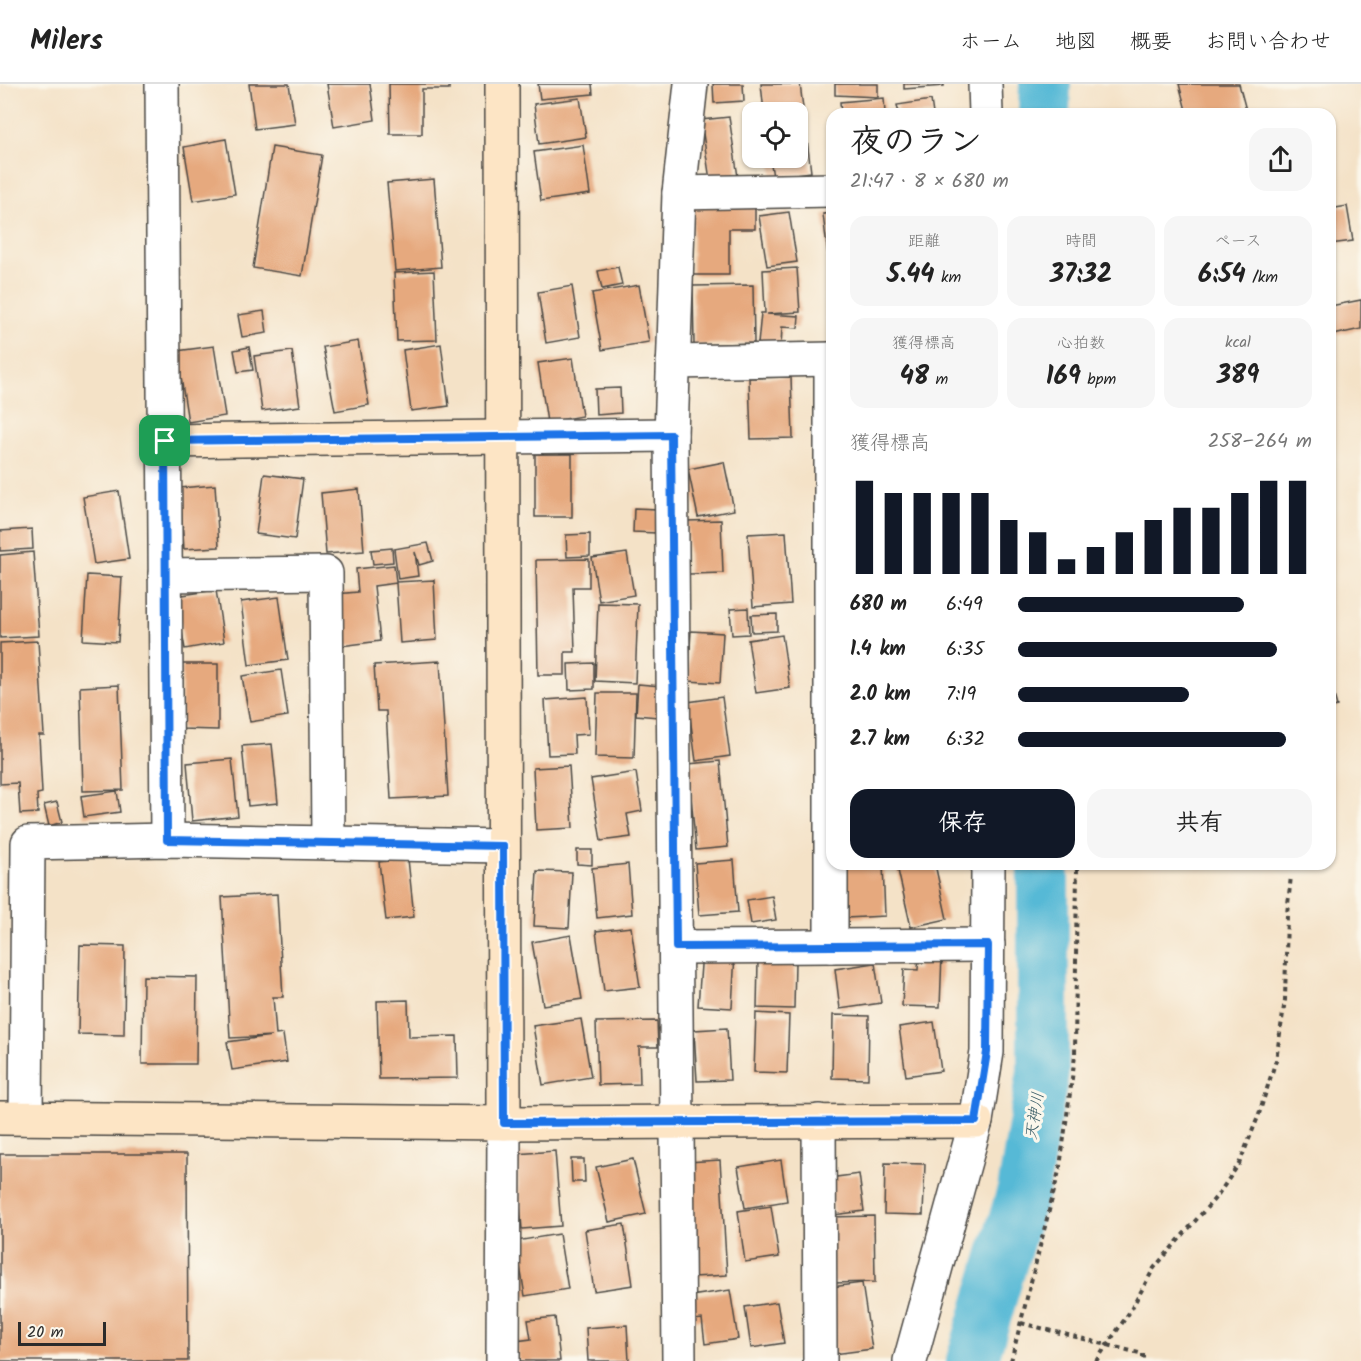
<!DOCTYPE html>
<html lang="ja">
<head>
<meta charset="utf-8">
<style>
	:root { --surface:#fff; --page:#f6f6f6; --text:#222; --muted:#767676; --line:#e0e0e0; --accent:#111827 }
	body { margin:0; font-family:Kalam,"Klee One",sans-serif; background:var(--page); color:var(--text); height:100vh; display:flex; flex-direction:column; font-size:22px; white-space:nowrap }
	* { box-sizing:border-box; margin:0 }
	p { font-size:20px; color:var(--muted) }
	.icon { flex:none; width:33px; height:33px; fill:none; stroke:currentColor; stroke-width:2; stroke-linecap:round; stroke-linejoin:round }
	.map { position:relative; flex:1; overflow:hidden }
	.side { position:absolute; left:826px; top:24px; width:510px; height:762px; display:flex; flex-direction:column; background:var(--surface); border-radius:18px; box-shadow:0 2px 4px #0004 }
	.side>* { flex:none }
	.buttons { position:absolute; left:742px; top:18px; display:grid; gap:12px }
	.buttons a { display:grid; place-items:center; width:66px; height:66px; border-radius:12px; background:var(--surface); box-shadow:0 2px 4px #0004; font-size:30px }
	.scale { position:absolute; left:18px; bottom:15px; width:88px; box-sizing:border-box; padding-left:6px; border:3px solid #2b2b2b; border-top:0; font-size:16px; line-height:21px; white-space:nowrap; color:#2b2b2b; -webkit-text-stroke:4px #fbf7ec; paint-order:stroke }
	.pin { position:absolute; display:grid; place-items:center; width:51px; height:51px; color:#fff; margin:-26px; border-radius:12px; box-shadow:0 3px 9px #0006 }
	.round { display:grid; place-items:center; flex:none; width:63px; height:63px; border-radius:18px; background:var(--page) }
	.overview { display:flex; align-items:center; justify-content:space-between; height:102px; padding:0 24px }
	h1 { font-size:33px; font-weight:600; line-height:45px }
	.metrics { display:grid; grid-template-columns:repeat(3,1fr); gap:9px; height:102px; padding:6px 24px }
	.metrics div { display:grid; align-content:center; border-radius:15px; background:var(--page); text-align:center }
	.metrics b { font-size:26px; font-weight:600 }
	.metrics small { font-size:16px; font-weight:400 }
	.metrics p { font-size:16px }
	.chart { height:168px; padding:12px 24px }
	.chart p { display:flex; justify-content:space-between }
	.chart svg { width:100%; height:108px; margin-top:6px; stroke:var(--accent); stroke-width:6 }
	.primary-button { display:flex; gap:12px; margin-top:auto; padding:12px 24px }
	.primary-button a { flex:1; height:69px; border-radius:18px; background:var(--accent); color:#fff; font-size:24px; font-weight:600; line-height:69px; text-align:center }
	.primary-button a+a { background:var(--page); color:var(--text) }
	ul { padding:0 24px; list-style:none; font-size:20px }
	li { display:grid; grid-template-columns:96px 72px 1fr; align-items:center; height:45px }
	li i { height:15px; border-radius:8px; background:var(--accent) }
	header { display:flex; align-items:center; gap:36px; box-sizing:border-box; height:84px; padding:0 30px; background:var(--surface); border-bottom:2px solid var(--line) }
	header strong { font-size:28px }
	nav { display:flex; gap:33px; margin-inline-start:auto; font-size:21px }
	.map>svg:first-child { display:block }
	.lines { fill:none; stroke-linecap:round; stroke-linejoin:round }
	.river { stroke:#57b9d6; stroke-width:52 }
	.building { fill:#e6a97e }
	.street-casing { stroke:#494642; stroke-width:36 }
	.secondary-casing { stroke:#494642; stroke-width:36 }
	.path { stroke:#494642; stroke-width:4; stroke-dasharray:4.5 4.5; stroke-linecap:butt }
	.street { stroke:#fff; stroke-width:33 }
	.secondary { stroke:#fde5c5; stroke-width:33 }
	.route-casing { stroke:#fff; stroke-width:12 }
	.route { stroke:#1a73e8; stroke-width:8 }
	.labels { text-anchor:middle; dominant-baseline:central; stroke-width:6; stroke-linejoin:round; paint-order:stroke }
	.water-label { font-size:16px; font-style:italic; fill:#3a5d67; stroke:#fbf7ec }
</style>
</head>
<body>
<header>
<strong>Milers</strong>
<nav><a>ホーム</a><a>地図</a><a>概要</a><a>お問い合わせ</a></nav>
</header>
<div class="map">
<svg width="1361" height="1277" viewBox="0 0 1361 1277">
	<rect width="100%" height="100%" fill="#fbf7ec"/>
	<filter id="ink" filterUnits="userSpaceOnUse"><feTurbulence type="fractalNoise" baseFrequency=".0167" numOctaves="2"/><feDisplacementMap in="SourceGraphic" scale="12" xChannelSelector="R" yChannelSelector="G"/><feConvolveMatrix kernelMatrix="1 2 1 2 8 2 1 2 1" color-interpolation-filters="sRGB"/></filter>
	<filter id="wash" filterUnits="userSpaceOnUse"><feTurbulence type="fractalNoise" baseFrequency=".008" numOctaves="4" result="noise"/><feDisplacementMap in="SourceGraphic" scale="24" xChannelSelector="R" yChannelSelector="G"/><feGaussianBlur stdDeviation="1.35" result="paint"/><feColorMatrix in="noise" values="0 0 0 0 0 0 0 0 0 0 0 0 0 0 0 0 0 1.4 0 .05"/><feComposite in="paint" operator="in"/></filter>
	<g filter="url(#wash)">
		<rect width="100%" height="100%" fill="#f4e2c7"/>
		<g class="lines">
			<!-- river -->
			<g class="river">
				<path d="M1044,30L1045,0"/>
				<path d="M972,1277L1023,1107L1043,988V780"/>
			</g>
		</g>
		<g id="blocks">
			<!-- building -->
			<g class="building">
				<path d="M249,0H289L295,40L255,45Z"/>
				<path d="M327,0H370L375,36L334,43Z"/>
				<path d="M389,0H449V5H422V50H390Z"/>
				<path d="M538,0H592L593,10L540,15Z"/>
				<path d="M713,0H743L744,17L714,19Z"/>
				<path d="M761,0H800L811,88L773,93L770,74H798V28H764Z"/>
				<path d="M835,0H878V13L835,11Z"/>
				<path d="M904,0H944V2L904,5Z"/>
				<path d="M1179,0H1239L1247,30H1187Z"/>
				<path d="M580,14L586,53L539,60L534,20Z"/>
				<path d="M884,14L885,30H841L840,18Z"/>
				<path d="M931,16L933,30H899L897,21Z"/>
				<path d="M729,33L738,93L710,96L701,36Z"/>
				<path d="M226,55L235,110L193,117L184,63Z"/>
				<path d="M583,61L590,110L541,117L534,68Z"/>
				<path d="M272,63L322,71L302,192L253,184Z"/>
				<path d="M434,95L441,183L395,187L387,99Z"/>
				<path d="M693,121H755V145H729V191H692Z"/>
				<path d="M1347,122L1353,157L1330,160V125Z"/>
				<path d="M789,128L797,178L767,182L759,132Z"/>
				<path d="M832,129V180H829L823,130Z"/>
				<path d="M618,183L622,201L602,205L598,187Z"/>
				<path d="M797,184L800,228L767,230L799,232L798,244L782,243L781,263L758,260L761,229H765L763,186Z"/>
				<path d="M434,187L437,256L397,257L394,189Z"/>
				<path d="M639,201L649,258L602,266L592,209Z"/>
				<path d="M753,201L754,259L694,261L693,202Z"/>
				<path d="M572,202L580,253L546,259L538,208Z"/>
				<path d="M1361,216V245L1333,251L1330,222Z"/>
				<path d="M264,227L267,249L242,253L238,231Z"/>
				<path d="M358,257L369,321L335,327L323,263Z"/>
				<path d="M441,260L449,322L411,327L403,266Z"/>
				<path d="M214,262L225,332L188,338L177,267Z"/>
				<path d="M249,263L253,286L238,288L234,266Z"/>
				<path d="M292,267L300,322L262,327L254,272Z"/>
				<path d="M573,274L582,332L547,338L538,279Z"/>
				<path d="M791,293L793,354L751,355L749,294Z"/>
				<path d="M620,304L621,329L596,331L595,305Z"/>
				<rect x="535" y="370" width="37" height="63"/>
				<path d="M724,378L734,426L698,433L688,385Z"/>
				<path d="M264,390L303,395L295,455L256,450Z"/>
				<path d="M215,401L219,463L184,465L180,404Z"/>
				<path d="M359,405L364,467L326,470L321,409Z"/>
				<path d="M119,407L129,475L94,480L83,413Z"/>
				<path d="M634,424L657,425V449L633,448Z"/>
				<path d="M721,436L723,489L689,490L687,437Z"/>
				<path d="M32,445L33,465L0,467V447Z"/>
				<path d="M786,448L791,520L753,523L748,450Z"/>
				<path d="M590,450V472L567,473L566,451Z"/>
				<path d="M428,459L433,477L419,481L415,468L418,492L398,495L394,465Z"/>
				<path d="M392,464L393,478L373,480L371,466Z"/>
				<path d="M33,468L39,552L0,554V471Z"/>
				<path d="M627,469L634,511L599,517L592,474Z"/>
				<path d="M589,475V503H573L575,568H565V591H538L536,476Z"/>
				<path d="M394,481L396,498L434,496L437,556L400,559L396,499L374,502L380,557L341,562L335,510L358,508L356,485Z"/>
				<path d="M87,491L122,493L118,558L83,556Z"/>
				<path d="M216,506L224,558L185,565L176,512Z"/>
				<path d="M279,513L288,576L249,581L241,518Z"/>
				<path d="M598,519L638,520L635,599L595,597Z"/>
				<path d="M748,524L749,550L732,551L730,525Z"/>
				<path d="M777,530V547L752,548L751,531Z"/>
				<path d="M691,547L723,549L720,599L688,597Z"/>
				<path d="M782,551L790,604L756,609L748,556Z"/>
				<path d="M38,557L44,651H39L42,709L37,710L38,729L20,730L18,699L0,700V559Z"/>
				<path d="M440,577L448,712L391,715L386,627H377L374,581Z"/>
				<path d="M594,579V605L569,606L568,580Z"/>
				<path d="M182,580H218V646L181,645Z"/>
				<path d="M281,586L288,632L250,638L242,592Z"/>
				<path d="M1330,597L1337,622L1330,624Z"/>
				<path d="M638,600L661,602L658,633L636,631Z"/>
				<path d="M119,601L123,706L83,707L80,603Z"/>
				<path d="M597,609H636L634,674L595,673Z"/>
				<path d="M587,613L589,650L574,651L575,670L548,671L545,616Z"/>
				<path d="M722,613L730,672L696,677L688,618Z"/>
				<path d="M272,660L278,719L248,722L242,662Z"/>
				<path d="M232,675L238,732L192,737L187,679Z"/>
				<path d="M720,677L728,763L696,766L688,680Z"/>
				<path d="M569,682L573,744L536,746L533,684Z"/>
				<path d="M636,688L642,727L627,730L631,753L601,757L591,695Z"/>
				<path d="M117,707L120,728L84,733L81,712Z"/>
				<path d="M57,718L62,738L49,742L44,721Z"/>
				<path d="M577,766H592V781L577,780Z"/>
				<path d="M408,775L414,833L386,836L379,778Z"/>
				<path d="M734,776L738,828L699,831L695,779Z"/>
				<path d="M628,780L632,830L597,834L592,784Z"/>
				<path d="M844,780H883L885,832L846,834Z"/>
				<path d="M905,780H935L947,835L911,843L897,782Z"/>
				<path d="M537,787L572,788L569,844L534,842Z"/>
				<path d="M277,810L283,913H273L276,951L283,950L287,978L232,986L227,958L272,952L230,954L222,813Z"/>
				<path d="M772,812L776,836L751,840L747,816Z"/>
				<path d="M631,843L640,903L604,907L596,847Z"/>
				<path d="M571,851L582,915L543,921L532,858Z"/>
				<path d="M80,861L125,862L124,951L78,950Z"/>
				<path d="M702,867L735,869L732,924L698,922Z"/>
				<path d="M919,869L942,870L940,923L902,922L904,885L918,886Z"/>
				<path d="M758,877L795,878L794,925L757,924Z"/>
				<path d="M875,879L881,919L840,925L835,885Z"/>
				<path d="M143,892L197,893L196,980H142Z"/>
				<path d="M408,916L409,953L457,952L458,994L379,995L377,917Z"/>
				<path d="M756,929L789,931L787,989L754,988Z"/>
				<path d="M833,931L869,932L868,995L832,994Z"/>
				<path d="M581,935L591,993L543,1001L533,942Z"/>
				<path d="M657,937L658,963H639L640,1000L598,1001L596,938Z"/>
				<path d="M934,938L941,987L906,992L899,943Z"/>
				<path d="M727,944L730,996L697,997L694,946Z"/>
				<path d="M555,1067L561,1142L522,1145L516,1070Z"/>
				<path d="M0,1070H187L188,1277H0Z"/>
				<path d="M571,1075H584L585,1098H572Z"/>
				<path d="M633,1075L646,1130L609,1138L596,1083Z"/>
				<path d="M720,1076L727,1191L694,1193L687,1078Z"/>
				<path d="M781,1076L787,1117L745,1124L738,1083Z"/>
				<path d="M885,1079L925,1080L923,1131L884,1130Z"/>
				<path d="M859,1090L864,1127L834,1131L829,1094Z"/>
				<path d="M771,1122L779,1173L745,1178L738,1127Z"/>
				<path d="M874,1132L875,1198L832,1199L830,1133Z"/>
				<path d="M624,1140L633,1201L594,1207L585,1146Z"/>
				<path d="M559,1150L568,1205L525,1212L516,1157Z"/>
				<path d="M862,1199L872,1265L834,1270L824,1204Z"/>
				<path d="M730,1206L738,1255L705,1260L702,1235L694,1236L691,1212Z"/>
				<path d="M777,1218L784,1259L751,1264L745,1223Z"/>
				<path d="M555,1233L560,1277H519L516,1257L531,1255L528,1236Z"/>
				<path d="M627,1241L629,1277H588L586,1244Z"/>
			</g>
		</g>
	</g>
	<g filter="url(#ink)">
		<use href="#blocks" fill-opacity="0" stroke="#494642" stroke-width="1.5"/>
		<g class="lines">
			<defs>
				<g id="street">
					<path d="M162,0L167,756"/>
					<path d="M985,0L986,30"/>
					<path d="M679,109L832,106"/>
					<path d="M673,278L832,275"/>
					<path d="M502,353L671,351"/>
					<path d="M165,491L326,489L328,759"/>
					<path d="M831,862V275"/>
					<path d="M676,863L988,861"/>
					<path d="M26,1034L28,759L167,756L503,762"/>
					<path d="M819,1037L820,1277"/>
					<path d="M503,1277L504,1039"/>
					<path d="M679,1277L671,351L679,109L691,0"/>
					<path d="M910,1277L976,1037L987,968L988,780"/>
				</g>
				<g id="secondary">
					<path d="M502,0L504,1039"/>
					<path d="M165,357L502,353"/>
					<path d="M0,1034L504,1039L976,1037"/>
				</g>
			</defs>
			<!-- street casing -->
			<use href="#street" class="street-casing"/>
			<!-- secondary casing -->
			<use href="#secondary" class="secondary-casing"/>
			<!-- path -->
			<g class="path">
				<path d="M1021,1239L1143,1270V1277"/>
				<path d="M1011,1277L1060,1083L1075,972L1077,780"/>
				<path d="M1096,1277L1129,1229L1154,1184L1217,1112L1239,1080L1258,1033L1276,976L1285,916L1287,830L1291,792"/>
			</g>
			<!-- street -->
			<use href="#street" class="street"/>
			<!-- secondary -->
			<use href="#secondary" class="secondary"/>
		</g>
	</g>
	<g class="lines" filter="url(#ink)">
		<defs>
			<path id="route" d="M671,351L676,863L988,861L987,968L976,1037L504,1039L503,762L167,756L165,357Z"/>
		</defs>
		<!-- route casing -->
		<use href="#route" class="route-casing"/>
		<!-- route -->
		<use href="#route" class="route"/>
	</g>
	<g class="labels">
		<!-- water labels -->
		<g class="water-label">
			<text transform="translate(1035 1032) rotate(-81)">天神川</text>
		</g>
	</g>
</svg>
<div class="buttons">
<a><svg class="icon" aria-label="locate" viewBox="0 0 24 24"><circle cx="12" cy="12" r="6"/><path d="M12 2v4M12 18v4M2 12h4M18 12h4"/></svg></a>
</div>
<div class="scale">20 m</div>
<div class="pin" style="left:165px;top:357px;background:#1e9e55"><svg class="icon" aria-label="arrive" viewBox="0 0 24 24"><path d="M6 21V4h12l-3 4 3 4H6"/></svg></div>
<section class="side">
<div class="overview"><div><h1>夜のラン</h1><p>21:47 · 8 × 680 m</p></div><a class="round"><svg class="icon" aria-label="share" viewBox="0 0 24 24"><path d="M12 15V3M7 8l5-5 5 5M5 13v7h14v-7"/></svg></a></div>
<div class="metrics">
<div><p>距離</p><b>5.44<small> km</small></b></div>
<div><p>時間</p><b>37:32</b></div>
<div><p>ペース</p><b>6:54<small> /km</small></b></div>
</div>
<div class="metrics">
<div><p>獲得標高</p><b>48<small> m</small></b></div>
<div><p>心拍数</p><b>169<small> bpm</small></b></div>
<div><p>kcal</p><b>389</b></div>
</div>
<div class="chart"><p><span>獲得標高</span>258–264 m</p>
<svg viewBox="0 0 160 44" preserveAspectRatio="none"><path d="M5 44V6M15 44V11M25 44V11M35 44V11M45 44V11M55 44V22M65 44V27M75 44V38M85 44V33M95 44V27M105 44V22M115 44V17M125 44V17M135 44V11M145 44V6M155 44V6"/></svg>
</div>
<ul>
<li><b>680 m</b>6:49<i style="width:77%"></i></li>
<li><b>1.4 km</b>6:35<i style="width:88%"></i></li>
<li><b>2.0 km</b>7:19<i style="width:58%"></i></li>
<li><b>2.7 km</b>6:32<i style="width:91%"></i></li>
</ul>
<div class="primary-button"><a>保存</a><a>共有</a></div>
</section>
</div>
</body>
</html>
